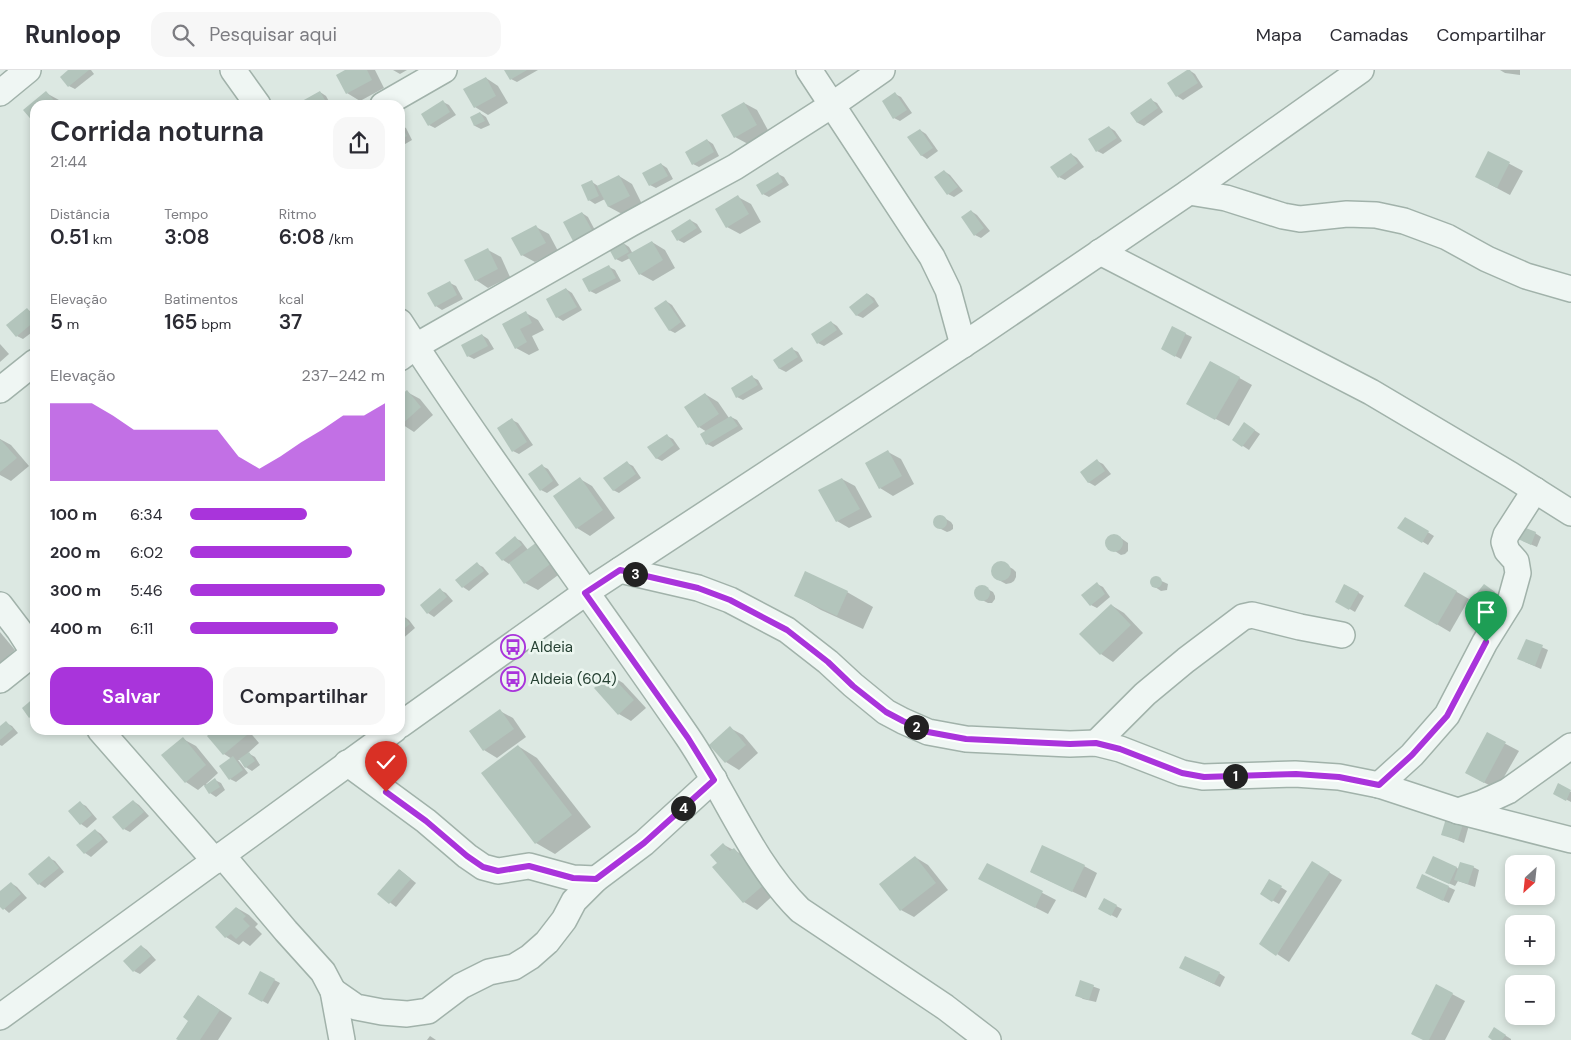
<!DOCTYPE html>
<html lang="pt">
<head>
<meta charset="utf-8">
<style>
	:root { --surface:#fff; --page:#f7f7f7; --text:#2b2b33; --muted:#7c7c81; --line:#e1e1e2; --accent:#a934db }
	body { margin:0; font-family:"DM Sans",sans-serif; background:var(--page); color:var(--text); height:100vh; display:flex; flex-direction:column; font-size:19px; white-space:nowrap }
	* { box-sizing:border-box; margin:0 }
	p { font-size:16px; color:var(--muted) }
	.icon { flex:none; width:28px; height:28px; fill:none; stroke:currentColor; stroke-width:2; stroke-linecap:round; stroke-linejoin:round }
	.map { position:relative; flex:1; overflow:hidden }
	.panel { position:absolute; left:30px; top:30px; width:375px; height:635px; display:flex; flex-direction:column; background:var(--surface); border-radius:15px; box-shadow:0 2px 8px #0003 }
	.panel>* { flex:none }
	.needle { width:32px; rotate:207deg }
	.fabs { position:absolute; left:1505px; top:785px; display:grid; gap:10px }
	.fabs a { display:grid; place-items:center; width:50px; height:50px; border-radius:10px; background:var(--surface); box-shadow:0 2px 8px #0003; font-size:25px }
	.pin { position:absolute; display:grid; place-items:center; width:42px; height:42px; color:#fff; margin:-51px -21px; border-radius:50% 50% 50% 0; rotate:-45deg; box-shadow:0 0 5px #0007 }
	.pin .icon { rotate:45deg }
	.km { position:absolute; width:25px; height:25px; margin:-12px; border-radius:50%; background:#222; color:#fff; font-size:14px; line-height:25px; text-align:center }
	.round { display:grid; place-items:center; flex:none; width:52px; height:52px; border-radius:15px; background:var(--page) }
	.headline { display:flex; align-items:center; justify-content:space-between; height:85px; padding:0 20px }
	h1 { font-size:28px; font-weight:600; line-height:38px }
	.metrics { display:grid; grid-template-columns:repeat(3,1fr); gap:8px; height:85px; padding:5px 20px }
	.metrics div { display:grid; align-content:center }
	.metrics b { font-size:21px; font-weight:600 }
	.metrics small { font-size:14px; font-weight:400 }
	.metrics p { font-size:14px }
	.chart { height:140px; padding:10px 20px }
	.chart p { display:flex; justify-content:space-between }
	.chart svg { width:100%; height:90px; margin-top:5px; fill:var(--accent); opacity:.7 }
	.cta { display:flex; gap:10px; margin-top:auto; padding:10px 20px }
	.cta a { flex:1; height:58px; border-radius:15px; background:var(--accent); color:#fff; font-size:20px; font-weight:600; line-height:58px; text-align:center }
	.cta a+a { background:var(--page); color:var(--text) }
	ul { padding:0 20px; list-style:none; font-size:16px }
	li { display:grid; grid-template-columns:80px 60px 1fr; align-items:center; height:38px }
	li i { height:12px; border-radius:6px; background:var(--accent) }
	header { display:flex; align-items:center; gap:30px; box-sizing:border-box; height:70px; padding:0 25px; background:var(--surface); border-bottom:1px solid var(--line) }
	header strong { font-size:24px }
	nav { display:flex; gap:28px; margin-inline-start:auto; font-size:18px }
	.search { width:350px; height:45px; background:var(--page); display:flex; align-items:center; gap:12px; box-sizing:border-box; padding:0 18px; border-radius:15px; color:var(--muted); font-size:19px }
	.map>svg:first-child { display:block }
	.shadow { fill:#0003 }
	.building { fill:#b3c5bc }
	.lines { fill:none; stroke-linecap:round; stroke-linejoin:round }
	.minor-casing { stroke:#a1b2aa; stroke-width:28 }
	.minor { stroke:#eff6f3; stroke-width:25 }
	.route-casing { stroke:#fff; stroke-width:10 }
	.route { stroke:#a934db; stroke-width:6 }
	.labels { text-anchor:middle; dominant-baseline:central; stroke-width:5; stroke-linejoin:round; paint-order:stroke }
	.poi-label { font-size:15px; fill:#254032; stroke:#ecf6f0; text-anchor:start }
</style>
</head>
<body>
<header>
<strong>Runloop</strong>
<div class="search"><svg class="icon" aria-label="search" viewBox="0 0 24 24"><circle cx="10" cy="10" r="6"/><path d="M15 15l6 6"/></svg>Pesquisar aqui</div>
<nav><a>Mapa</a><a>Camadas</a><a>Compartilhar</a></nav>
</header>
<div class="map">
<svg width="1571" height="970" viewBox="0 0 1571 970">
	<rect width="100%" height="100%" fill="#dce8e2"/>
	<!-- shadow -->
	<g class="shadow">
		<path d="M70,0H91L94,4L75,19L69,16Z"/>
		<path d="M348,0H375L384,18L360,31L347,23Z"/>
		<path d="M393,0H407L400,4Z"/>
		<path d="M506,0H538L517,12L511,9Z"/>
		<path d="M1189,0L1195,4L1203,17L1183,30L1177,26Z"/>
		<path d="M1500,0H1520V5L1505,3Z"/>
		<path d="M486,8L498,16L508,33L488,45L475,37Z"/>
		<path d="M320,22L326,26L331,35H297Z"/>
		<path d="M46,23L59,30L63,35H35V52L25,40Z"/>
		<path d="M895,24L901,27L912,43L900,51L894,48Z"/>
		<path d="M1151,30L1157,33L1163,42L1144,56L1138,53L1131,44Z"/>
		<path d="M443,32L449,35L456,45L435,58L429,55Z"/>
		<path d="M744,33L757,40L769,62L748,74L735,67Z"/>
		<path d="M480,43L486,47L490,55L481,59L475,56L472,47Z"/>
		<path d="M400,55L406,58L412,70L400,77Z"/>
		<path d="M1109,57L1115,61L1122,71L1103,84L1097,81Z"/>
		<path d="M920,60L926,64L938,81L927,89L921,85Z"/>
		<path d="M707,70L713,74L719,86L699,97L693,94Z"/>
		<path d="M1489,83L1523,101L1510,125L1489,114Z"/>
		<path d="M1071,84L1077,88L1084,97L1065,110L1059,107Z"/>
		<path d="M661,94L667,98L673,109L656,118L650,115Z"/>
		<path d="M944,101L950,105L963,121L954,127L948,124Z"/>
		<path d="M778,104L784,107L789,115L769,127L763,124Z"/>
		<path d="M619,106L632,114L642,134L622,144L609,137L605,129L595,134L589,130L592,112L598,116Z"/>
		<path d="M738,127L751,134L761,152L740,164L727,157Z"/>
		<path d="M971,141L977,145L990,161L981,168L975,165Z"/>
		<path d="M582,143L588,147L597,164L580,173L574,170Z"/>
		<path d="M690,150L697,154L702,162L684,173L678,170Z"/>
		<path d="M536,157L549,164L558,181L535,192L522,185Z"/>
		<path d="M652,172L665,180L675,198L653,211L640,204L630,188L622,192L616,189L623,173L629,177L633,184Z"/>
		<path d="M488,180L501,187L510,207L488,218L476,210Z"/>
		<path d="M609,197L615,200L621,211L596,224L590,221Z"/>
		<path d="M450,213L456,216L463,229L442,240L436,236Z"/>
		<path d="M566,219L572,223L582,240L563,251L557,247Z"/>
		<path d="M868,224L874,228L879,236L863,248L856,245Z"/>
		<path d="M666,231L672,235L686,256L675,263L669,260Z"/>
		<path d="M27,239L35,245V260L23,269L17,266Z"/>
		<path d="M526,243L538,250L544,260L532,266L539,280L529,285L516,278L503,255Z"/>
		<path d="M831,252L837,256L843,264L824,276L818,273Z"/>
		<path d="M1173,258L1192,267L1181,289L1162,279Z"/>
		<path d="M482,265L488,269L494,279L474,289L468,286Z"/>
		<path d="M0,274L9,284L0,292Z"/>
		<path d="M792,279L798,282L803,291L786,302L780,299L774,291Z"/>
		<path d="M1211,292L1252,315L1229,356L1188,334Z"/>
		<path d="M752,307L758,310L763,319L743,330L737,327Z"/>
		<path d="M407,322L420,329L433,345L414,362L400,353V328Z"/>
		<path d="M705,324L718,332L729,348L731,347L737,350L743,359L713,377L707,374V362L699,357Z"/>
		<path d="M512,350L518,353L533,375L519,384L513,381Z"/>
		<path d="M1250,357L1260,364L1249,380L1234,370Z"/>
		<path d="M667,366L673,369L680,379L662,391L656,388Z"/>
		<path d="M0,369L11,375L29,396L11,411L0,405Z"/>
		<path d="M888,382L901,389L914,414L893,426L880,418Z"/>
		<path d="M1097,391L1103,394L1111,404L1095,416L1088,412Z"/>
		<path d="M627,393L633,396L641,408L619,423L613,420Z"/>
		<path d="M542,396L548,399L559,415L547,423L541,420Z"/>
		<path d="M580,409L592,416L615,448L590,466L577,458Z"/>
		<path d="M842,409L855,416L872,447L849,458L837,451Z"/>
		<path d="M941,446L951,452L953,455V459L950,461L947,462L937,457L935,450L937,447Z"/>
		<path d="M1405,448L1434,466L1428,475L1399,457Z"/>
		<path d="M1535,463L1541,467L1537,477L1523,471Z"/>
		<path d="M1110,466H1118L1128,473V481L1125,484L1121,485L1107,476L1108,469Z"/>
		<path d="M515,468L521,471L528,480L569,497L538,520L525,513L510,493L509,494L503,490L496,483Z"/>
		<path d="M998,493H1002L1013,499L1016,502V507L1014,511L1011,513L1006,514L995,508L993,504L992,500L994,496Z"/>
		<path d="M477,494L483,497L489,504L469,521L463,517L457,510Z"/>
		<path d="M1424,503L1469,529L1450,562L1406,536Z"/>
		<path d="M1155,508L1168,514L1167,520L1161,521L1152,515L1151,512Z"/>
		<path d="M1097,514L1103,517L1110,527L1097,538L1091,535Z"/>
		<path d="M1345,515L1364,526L1355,542L1336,531Z"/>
		<path d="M982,516L993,522L995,526V529L992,533H988L984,531L977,528L975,524L976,520L978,517Z"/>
		<path d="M1490,519L1500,526L1494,534L1488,531Z"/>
		<path d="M440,520L446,523L453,531L434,547L428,543L421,535Z"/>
		<path d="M847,522L873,537L863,559L821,540L795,525Z"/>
		<path d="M1111,535L1124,543L1143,563L1113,592L1101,584Z"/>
		<path d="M403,546L409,550L415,558L400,571V549Z"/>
		<path d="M0,562L15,580L0,593Z"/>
		<path d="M1526,570L1548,580L1541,599L1525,592Z"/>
		<path d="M610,605L623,613L646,638L631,651L619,644Z"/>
		<path d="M35,628V649L30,647Z"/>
		<path d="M500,641L513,648L526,667L497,688L484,680L471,661Z"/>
		<path d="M6,653L12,656L18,663L2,676L0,675V658Z"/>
		<path d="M730,658L743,665L758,683L739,700L726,692L710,675Z"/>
		<path d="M215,660H248L259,673L248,683L255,687L260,695L252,701L244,696L241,690H238L248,703L236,712L230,709L232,689L224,684L209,666Z"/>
		<path d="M1487,664L1519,681L1497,719L1479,710Z"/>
		<path d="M183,669L196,676L218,703L206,714L207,715L215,710L221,713L225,720L216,727L210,723L204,715L198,720L186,712Z"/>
		<path d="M518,676L537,688L591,757L555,784L536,773Z"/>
		<path d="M1558,715L1571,722V732L1554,723Z"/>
		<path d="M133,731L139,735L149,746L130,762L124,759Z"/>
		<path d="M80,733L86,736L97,749L87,758L81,754Z"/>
		<path d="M1463,752L1469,755L1464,773L1442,764Z"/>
		<path d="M95,760L101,764L108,772L91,787L85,783L78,775Z"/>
		<path d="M724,775L747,787L777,822L757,840L744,832L719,793Z"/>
		<path d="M915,787L928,795L948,820L914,847L901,840Z"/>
		<path d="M1433,787L1459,799L1473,797L1479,800L1475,817L1458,811L1455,816L1432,806Z"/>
		<path d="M49,788L55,791L64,802L45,818L39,814Z"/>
		<path d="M987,794L1056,830L1048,844L993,816Z"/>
		<path d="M1084,796L1097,803L1086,828L1031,802Z"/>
		<path d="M400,800L416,813L396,837L379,824Z"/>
		<path d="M1325,800L1342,810L1289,892L1277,884Z"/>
		<path d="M1423,805L1455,820L1449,833L1423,821Z"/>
		<path d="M1269,810L1287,821L1279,834L1261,824Z"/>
		<path d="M11,813L17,817L27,828L9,843L0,835V823Z"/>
		<path d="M1105,830L1122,839L1117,848L1100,839Z"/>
		<path d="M237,838L249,845L258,854L255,857L262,864L250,876L243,871L239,875L226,867L217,857Z"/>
		<path d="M141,876L147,880L156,890L140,904L134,901Z"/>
		<path d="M1187,901L1219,903L1225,907L1220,917Z"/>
		<path d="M261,903L280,913L268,934L249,923Z"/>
		<path d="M1081,912L1100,919L1096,932L1083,929L1077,925Z"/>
		<path d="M1452,924L1465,931L1445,970H1424Z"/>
		<path d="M211,934L232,948L218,970H180Z"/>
		<path d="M1495,959L1511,969V970H1494Z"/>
		<path d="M430,966L436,970H437H427Z"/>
	</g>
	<!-- building -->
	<g class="building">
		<path d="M68,0H89L68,17L60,7Z"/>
		<path d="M345,0H367L372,10L346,24L336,5Z"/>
		<path d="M504,0H527L510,10Z"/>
		<path d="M1187,0H1190L1198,13L1176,27L1167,13Z"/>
		<path d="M486,7L496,26L474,38L463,19Z"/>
		<path d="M46,21L58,35H35V54L23,40Z"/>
		<path d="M320,21L326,32L321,35H295Z"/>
		<path d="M895,22L907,40L893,49L882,31Z"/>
		<path d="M1151,28L1158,38L1137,53L1130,43Z"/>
		<path d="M443,30L450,42L428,56L421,44Z"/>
		<path d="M744,32L757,55L734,68L721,45Z"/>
		<path d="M480,42L485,51L474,56L470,47Z"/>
		<path d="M400,54L407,66L400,70Z"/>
		<path d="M1109,56L1117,68L1096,82L1088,69Z"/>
		<path d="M920,59L933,78L921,86L907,67Z"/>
		<path d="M707,69L714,82L692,95L685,82Z"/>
		<path d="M1488,81L1510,92L1497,118L1475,107Z"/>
		<path d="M1071,83L1078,93L1058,108L1050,97Z"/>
		<path d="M661,93L668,106L649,116L642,103Z"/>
		<path d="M944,100L958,117L947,125L934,107Z"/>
		<path d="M778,102L783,112L762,125L756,115Z"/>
		<path d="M619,105L630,126L608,137L597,116Z"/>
		<path d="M592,110L599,126L588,131L581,115Z"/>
		<path d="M738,125L749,144L726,158L715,139Z"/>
		<path d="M971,140L984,158L974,166L961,147Z"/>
		<path d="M582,142L592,160L573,171L563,152Z"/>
		<path d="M690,149L697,158L677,171L671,161Z"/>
		<path d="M536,155L546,173L521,186L511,168Z"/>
		<path d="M652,171L663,190L639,205L627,185Z"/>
		<path d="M623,172L629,182L615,190L609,179Z"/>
		<path d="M488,178L498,199L475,211L464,190Z"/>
		<path d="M609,195L616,208L589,222L582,209Z"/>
		<path d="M450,211L457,225L435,237L427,223Z"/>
		<path d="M566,218L577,237L556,248L546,229Z"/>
		<path d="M867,223L874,232L856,246L849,237Z"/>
		<path d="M666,230L681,252L669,261L654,238Z"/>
		<path d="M27,238L35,248V251L16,267L6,255Z"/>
		<path d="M526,241L532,253L520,259L527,272L515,279L502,254Z"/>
		<path d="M831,251L837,260L817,274L811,264Z"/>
		<path d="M1172,256L1186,263L1175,287L1161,279Z"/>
		<path d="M482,264L488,276L467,287L461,275Z"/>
		<path d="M792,277L798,287L779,299L773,290Z"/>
		<path d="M1210,291L1240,307L1215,350L1186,334Z"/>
		<path d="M752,305L758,315L736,328L731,318Z"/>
		<path d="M407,320L421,337L400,356V326Z"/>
		<path d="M705,323L719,344L698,358L684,337Z"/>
		<path d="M731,346L738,356L706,375L700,364Z"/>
		<path d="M512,348L527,372L512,382L497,358Z"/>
		<path d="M1244,352L1255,360L1242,377L1232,370Z"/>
		<path d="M667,364L674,375L656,389L647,377Z"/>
		<path d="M0,369L17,388L0,402Z"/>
		<path d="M888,380L902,406L879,419L865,393Z"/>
		<path d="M1097,389L1105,401L1088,413L1080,402Z"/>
		<path d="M627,391L636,404L613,421L603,408Z"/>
		<path d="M542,394L553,411L540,421L528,404Z"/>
		<path d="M580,407L603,440L576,459L553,426Z"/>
		<path d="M842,408L860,439L836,452L818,420Z"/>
		<circle cx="940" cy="452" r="7"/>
		<path d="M1405,447L1429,461L1422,473L1397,458Z"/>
		<path d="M1521,456L1536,462L1531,475L1516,468Z"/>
		<circle cx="1114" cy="473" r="9"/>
		<path d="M515,466L522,475L502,491L495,483Z"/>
		<path d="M541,469L557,489L524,514L509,493Z"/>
		<circle cx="1001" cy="501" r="10"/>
		<path d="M477,492L484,501L462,518L455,510Z"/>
		<path d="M805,501L848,521L837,546L794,526Z"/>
		<path d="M1424,502L1457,521L1437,555L1404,536Z"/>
		<circle cx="1156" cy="512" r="6"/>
		<path d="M1097,512L1105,524L1090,536L1081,525Z"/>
		<path d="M1344,514L1359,522L1349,540L1335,532Z"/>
		<path d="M1484,514L1495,522L1487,532L1476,524Z"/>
		<circle cx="982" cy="523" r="8"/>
		<path d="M440,518L447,527L427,544L420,535Z"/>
		<path d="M1111,534L1131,555L1100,585L1079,564Z"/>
		<path d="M403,545L410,554L400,562V547Z"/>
		<path d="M1526,569L1543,575L1535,596L1517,589Z"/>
		<path d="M610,604L634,630L618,645L594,618Z"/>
		<path d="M35,627V643L29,648L22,638Z"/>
		<path d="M500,639L514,659L483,681L469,661Z"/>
		<path d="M6,651L13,659L0,670V656Z"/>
		<path d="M730,656L746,675L725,693L709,675Z"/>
		<path d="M213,660H243L247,665L223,685L207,666Z"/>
		<path d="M1487,662L1506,672L1484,713L1465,703Z"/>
		<path d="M183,667L206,695L185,713L161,685Z"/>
		<path d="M518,675L572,745L535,774L481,703Z"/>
		<path d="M249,682L255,691L245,698L239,689Z"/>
		<path d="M233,686L243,700L229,710L219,696Z"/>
		<path d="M215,708L220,717L209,724L204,716Z"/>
		<path d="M1558,713L1571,720L1566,731L1553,724Z"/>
		<path d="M133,730L144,742L123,760L112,747Z"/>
		<path d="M80,731L92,745L80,755L68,741Z"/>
		<path d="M1447,745L1464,751L1458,770L1441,765Z"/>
		<path d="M95,759L103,769L84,784L76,775Z"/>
		<path d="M723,773L730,781L734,778L765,814L743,833L712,797L717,793L710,785Z"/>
		<path d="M1042,775L1085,795L1072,822L1030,802Z"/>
		<path d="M49,786L59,798L38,815L28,804Z"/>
		<path d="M915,786L936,813L900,841L879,814Z"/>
		<path d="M1433,786L1457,797L1449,814L1425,803Z"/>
		<path d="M1312,791L1330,802L1276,886L1259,874Z"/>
		<path d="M1460,792L1474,796L1468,814L1454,810Z"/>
		<path d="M987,793L1043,821L1035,838L978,809Z"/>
		<path d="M399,799L411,809L389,834L377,824Z"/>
		<path d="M1422,804L1449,816L1443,831L1416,818Z"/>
		<path d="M1269,809L1282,816L1272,832L1260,824Z"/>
		<path d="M11,812L21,824L3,840L0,837V821Z"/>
		<path d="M1104,828L1117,835L1111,846L1098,839Z"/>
		<path d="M236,837L246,846L243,849L250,856L236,869L231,864L225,868L215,857Z"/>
		<path d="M141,875L151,886L133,902L123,891Z"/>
		<path d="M1185,886L1220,902L1214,914L1179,898Z"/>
		<path d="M260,901L275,909L262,932L248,924Z"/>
		<path d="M1080,910L1094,915L1089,930L1075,926Z"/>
		<path d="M1436,914L1453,923L1429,970H1423L1411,964Z"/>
		<path d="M198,925L220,940L200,970H178L176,969L188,951L183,947Z"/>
		<path d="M1494,957L1506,965L1502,970H1492L1488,967Z"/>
	</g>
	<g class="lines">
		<defs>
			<g id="minor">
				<path d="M233,0L258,35"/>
				<path d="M809,0L932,187L948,220L963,275"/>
				<path d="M0,23L28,0"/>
				<path d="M383,35L444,0"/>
				<path d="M1189,122L1226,128L1283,146L1300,149L1347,144L1376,145L1404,151L1447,167L1487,189L1526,206L1571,219"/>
				<path d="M1100,182L1371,322L1511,405L1571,443"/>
				<path d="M400,252C491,393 592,527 687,666C726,723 751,791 800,840L945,937L988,970"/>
				<path d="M400,288L416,276L630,154L735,97L832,35L882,0"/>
				<path d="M0,320L35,292"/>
				<path d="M620,500L698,518L730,530L787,560L828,592L853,615L886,642L903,651L928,662L966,669L1070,674L1096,673L1120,679L1182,703L1203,707L1295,704L1339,707L1379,715L1458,741L1571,770"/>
				<path d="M0,535L19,560L35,585"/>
				<path d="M0,610L35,582"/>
				<path d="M400,655L585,523L978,265L1189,122L1361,0"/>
				<path d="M100,660L215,791"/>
				<path d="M1096,673L1145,624L1186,590L1243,547L1252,545L1300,557L1342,565"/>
				<path d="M347,693L426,751L467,786L483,797L498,801L529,796L573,808L596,809"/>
				<path d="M1379,715L1412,685L1447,645L1485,572L1510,532L1518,503L1516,491L1507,481L1504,472L1506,465L1535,420"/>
				<path d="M1458,741L1482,733L1508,721L1571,676"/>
				<path d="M222,785L286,861L323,902L333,921L342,970"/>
				<path d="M333,921L356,937L382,942L407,944L428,941L461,916L489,902L514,897L530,887L547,872L564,850L574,831L596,809L644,773L714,709"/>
				<path d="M0,947L394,660"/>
			</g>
		</defs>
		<!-- minor casing -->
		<use href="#minor" class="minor-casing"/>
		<!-- minor -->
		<use href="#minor" class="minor"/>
	</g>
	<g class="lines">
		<defs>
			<path id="route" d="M386,722L426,751L467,786L483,797L498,801L529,796L573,808L596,809L644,773L714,710L688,668L585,523L620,500L698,518L730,530L787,560L828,592L853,616L886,642L903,651L928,662L966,669L1070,674L1096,673L1120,679L1182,703L1204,707L1296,704L1339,707L1379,715L1412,685L1447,646L1486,572"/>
		</defs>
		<!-- route casing -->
		<use href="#route" class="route-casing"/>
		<!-- route -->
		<use href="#route" class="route"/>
	</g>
	<!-- icons -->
	<defs>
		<symbol id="bus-ring" viewBox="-11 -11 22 22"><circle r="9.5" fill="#ecf6f0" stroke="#a934db" stroke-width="1.5"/><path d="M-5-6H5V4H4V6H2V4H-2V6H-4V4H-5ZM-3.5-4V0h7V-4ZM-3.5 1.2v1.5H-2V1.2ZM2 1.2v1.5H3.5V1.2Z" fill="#a934db"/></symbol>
	</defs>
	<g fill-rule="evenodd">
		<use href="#bus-ring" x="499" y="563" width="28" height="28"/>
		<use href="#bus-ring" x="499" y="595" width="28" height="28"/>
	</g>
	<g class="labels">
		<!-- poi labels -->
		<g class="poi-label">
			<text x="530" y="577">Aldeia</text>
			<text x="530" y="609">Aldeia (604)</text>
		</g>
	</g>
</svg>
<div class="fabs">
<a><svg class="needle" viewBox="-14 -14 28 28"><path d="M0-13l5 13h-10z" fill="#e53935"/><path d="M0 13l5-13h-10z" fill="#7c7c81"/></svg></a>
<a>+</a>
<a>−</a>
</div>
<div class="pin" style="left:1486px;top:572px;background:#1e9e55"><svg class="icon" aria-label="arrive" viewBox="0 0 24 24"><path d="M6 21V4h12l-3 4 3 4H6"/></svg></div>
<div class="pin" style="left:386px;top:722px;background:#d93025"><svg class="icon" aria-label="check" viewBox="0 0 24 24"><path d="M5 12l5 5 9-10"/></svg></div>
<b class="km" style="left:1235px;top:706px">1</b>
<b class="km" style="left:916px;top:657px">2</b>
<b class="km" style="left:635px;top:504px">3</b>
<b class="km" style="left:683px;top:738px">4</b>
<section class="panel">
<div class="headline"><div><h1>Corrida noturna</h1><p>21:44</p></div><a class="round"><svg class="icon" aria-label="share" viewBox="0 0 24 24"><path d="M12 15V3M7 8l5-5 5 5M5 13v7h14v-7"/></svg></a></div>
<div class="metrics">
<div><p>Distância</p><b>0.51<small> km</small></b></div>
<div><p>Tempo</p><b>3:08</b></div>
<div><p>Ritmo</p><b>6:08<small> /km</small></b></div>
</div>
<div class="metrics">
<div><p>Elevação</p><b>5<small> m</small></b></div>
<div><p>Batimentos</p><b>165<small> bpm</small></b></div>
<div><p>kcal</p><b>37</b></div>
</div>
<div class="chart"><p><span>Elevação</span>237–242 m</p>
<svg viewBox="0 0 160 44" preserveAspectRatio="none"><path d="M0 44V6L10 6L20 6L30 12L40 19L50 19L60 19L70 19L80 19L90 32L100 38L110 32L120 25L130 19L140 12L150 12L160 6V44z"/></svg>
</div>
<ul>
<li><b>100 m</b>6:34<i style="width:60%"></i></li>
<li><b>200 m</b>6:02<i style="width:83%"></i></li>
<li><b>300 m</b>5:46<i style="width:100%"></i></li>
<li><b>400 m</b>6:11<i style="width:76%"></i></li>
</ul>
<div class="cta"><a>Salvar</a><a>Compartilhar</a></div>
</section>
</div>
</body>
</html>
